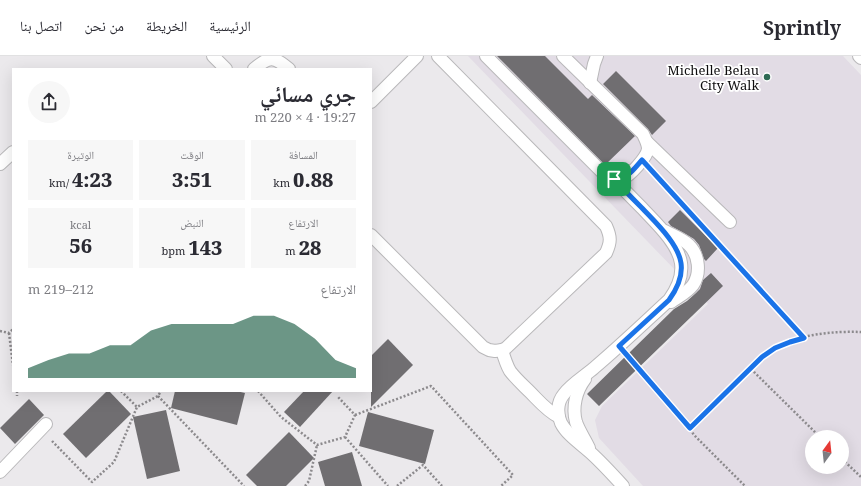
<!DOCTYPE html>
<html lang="ar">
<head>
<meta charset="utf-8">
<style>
	:root { --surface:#fff; --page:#f7f7f7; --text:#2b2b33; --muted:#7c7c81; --line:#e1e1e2; --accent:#2e6a54 }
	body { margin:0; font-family:"Noto Serif","Noto Naskh Arabic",serif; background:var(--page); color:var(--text); direction:rtl; height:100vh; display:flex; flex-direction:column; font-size:15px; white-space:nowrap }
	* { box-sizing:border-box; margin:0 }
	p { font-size:13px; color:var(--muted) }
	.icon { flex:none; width:22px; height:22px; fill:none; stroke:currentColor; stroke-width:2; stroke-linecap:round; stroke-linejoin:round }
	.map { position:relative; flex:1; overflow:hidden; direction:ltr }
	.details { position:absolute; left:12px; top:12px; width:360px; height:324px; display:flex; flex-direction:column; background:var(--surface); border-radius:0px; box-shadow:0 4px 16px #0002; direction:rtl }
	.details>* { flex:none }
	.needle { width:26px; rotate:15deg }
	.fabs { position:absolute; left:805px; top:374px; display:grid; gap:8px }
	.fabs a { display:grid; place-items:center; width:44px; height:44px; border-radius:50%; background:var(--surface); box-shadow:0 4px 16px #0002; font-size:20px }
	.pin { position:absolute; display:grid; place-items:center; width:34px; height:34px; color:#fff; margin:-17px; border-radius:8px; box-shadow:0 2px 6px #0006 }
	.round { display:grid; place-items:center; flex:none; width:42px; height:42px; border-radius:21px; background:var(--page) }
	.overview { display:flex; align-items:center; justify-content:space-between; height:68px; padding:0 16px }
	h1 { font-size:22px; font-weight:800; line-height:30px }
	.metrics { display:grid; grid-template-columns:repeat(3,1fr); gap:6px; height:68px; padding:4px 16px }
	.metrics div { display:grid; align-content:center; border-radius:0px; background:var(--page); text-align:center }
	.metrics b { font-size:20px; font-weight:800 }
	.metrics small { font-size:11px; font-weight:400 }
	.metrics p { font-size:11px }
	.chart { height:112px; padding:8px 16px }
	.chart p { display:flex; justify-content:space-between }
	.chart svg { width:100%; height:72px; margin-top:4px; fill:var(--accent); opacity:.7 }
	header { display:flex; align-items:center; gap:24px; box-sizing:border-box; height:56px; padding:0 20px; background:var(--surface); border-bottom:1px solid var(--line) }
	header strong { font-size:19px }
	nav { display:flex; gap:22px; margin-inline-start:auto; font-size:14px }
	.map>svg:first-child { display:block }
	.built { fill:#e2dce5; fill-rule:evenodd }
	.building { fill:#706e71 }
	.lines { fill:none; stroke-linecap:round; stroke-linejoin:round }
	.lane-casing { stroke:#b9b8ba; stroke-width:14 }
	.path { stroke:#8c8a8d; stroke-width:2.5; stroke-dasharray:2 2; stroke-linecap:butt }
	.lane { stroke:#fff; stroke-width:12 }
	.route-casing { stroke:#fff; stroke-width:8 }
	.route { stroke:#1a73e8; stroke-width:5 }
	.poi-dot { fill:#2e6a54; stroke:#fff; stroke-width:1.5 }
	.labels { text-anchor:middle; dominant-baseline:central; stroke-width:3.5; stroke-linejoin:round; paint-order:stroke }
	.poi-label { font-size:13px; fill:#0e0d0e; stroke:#fff; text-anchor:end }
</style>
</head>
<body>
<header>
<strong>Sprintly</strong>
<nav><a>الرئيسية</a><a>الخريطة</a><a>من نحن</a><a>اتصل بنا</a></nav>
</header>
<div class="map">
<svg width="861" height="430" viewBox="0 0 861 430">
	<rect width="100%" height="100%" fill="#ebe9ec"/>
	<!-- built -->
	<path class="built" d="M468,0H843L861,19V430H643L599,382L595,364L602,350L708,248ZM812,381H842V411H812Z"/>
	<!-- building -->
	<g class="building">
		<path d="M497,0H545L588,43L592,39L635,80L605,109Z"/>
		<path d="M616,15L666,65L652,79L648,73L603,28Z"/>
		<path d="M680,154L718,192L706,205L704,203L699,189L694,183L684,177L671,170L668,166Z"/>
		<path d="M711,217L723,230L599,350L587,338L674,253L687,245L696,237L700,233L703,224Z"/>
		<path d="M388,283L413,309L371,351V300Z"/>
		<path d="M107,335H109L131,358L86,402L63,378Z"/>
		<path d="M175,335H236L245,337L237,369L171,352Z"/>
		<path d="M304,335H333L300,371L284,356Z"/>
		<path d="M29,343L44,359L15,388L0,372Z"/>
		<path d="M166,354L180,415L147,423L133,361Z"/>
		<path d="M368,356L434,374L425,408L359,390Z"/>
		<path d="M289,376L314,402L286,430H257L246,419Z"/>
		<path d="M352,396L362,430H325L318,406Z"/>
	</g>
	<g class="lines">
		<defs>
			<g id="lane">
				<path d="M213,0L226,13"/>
				<path d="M486,0L606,120C611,122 616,124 622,123C630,120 647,101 648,93C648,87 645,83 643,78L563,0"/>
				<path d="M859,0L861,2"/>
				<path d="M254,13C270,0 273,0 289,13"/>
				<path d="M590,27L594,8L597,0"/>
				<path d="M371,46L417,0"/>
				<path d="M647,86L730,166"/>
				<path d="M0,108L13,96"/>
				<path d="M614,123C623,133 633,143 642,152C655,166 678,187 681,207C683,221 677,233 669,244C644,267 620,290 594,312C585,320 571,328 564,338C557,346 557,358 561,367C567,379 581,388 591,397C602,407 613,419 623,430"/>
				<path d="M665,175C672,179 683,183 689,189C699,199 701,217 693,229C687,237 678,241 671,246"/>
				<path d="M371,179L483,291L489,294L495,295L502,294L506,292L606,197C611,186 611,181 606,170L438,0"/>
				<path d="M502,294C504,301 506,308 510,315C516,323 523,329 530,336C539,345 547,355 559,361"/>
				<path d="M585,323C576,335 572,351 576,366C579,375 585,383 589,392"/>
				<path d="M0,416L46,368"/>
			</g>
		</defs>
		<!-- lane casing -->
		<use href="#lane" class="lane-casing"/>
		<!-- path -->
		<g class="path">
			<path d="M672,137L803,282"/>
			<path d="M0,275L9,277L13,273"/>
			<path d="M9,277L13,309"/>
			<path d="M631,303L684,364L694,379L745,430"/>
			<path d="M751,313L820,381"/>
			<path d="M17,335V340"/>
			<path d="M121,335L137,351L158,340L161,335"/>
			<path d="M258,335L281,361L317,389L345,381L355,359L338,341"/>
			<path d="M158,340L244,430"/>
			<path d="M355,359L431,330L513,419L501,430"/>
			<path d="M690,372L762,301C766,298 770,294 775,292C799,278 834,275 861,276"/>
			<path d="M345,381L388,430"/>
			<path d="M52,385L92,426L114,406L137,351"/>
			<path d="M842,403L861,421"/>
			<path d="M305,430L309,425L317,389"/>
			<path d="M397,430L423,409L442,430"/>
		</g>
		<!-- lane -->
		<use href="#lane" class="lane"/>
	</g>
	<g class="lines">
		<defs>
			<path id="route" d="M642,104L804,282L790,286L775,292L762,301L690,372L619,290L669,244C677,233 683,221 681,207C678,187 655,166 642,152C633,143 623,133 614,123C629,122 633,114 642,104Z"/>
		</defs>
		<!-- route casing -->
		<use href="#route" class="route-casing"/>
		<!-- route -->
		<use href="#route" class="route"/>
	</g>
	<!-- markers -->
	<circle class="poi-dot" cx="767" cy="21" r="4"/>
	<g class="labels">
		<!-- poi labels -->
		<g class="poi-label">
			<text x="759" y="14">Michelle Belau<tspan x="759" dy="15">City Walk</tspan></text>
		</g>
	</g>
</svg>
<div class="fabs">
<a><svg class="needle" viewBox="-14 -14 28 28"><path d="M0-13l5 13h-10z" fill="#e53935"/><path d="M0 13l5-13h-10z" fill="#7c7c81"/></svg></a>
</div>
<div class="pin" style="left:614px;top:123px;background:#1e9e55"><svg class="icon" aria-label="arrive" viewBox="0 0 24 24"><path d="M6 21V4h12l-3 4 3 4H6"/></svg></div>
<section class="details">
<div class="overview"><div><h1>جري مسائي</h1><p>19:27 · 4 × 220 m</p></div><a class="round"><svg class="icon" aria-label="share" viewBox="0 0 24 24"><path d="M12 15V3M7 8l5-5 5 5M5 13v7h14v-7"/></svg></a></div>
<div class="metrics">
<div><p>المسافة</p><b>0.88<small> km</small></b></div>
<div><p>الوقت</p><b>3:51</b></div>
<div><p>الوتيرة</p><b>4:23<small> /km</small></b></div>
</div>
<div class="metrics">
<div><p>الارتفاع</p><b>28<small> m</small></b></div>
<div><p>النبض</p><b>143<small> bpm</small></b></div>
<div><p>kcal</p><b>56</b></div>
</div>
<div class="chart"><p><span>الارتفاع</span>212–219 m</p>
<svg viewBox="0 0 160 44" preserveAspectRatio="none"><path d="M0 44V38L10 33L20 29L30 29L40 24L50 24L60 15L70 11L80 11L90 11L100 11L110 6L120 6L130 11L140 20L150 33L160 38V44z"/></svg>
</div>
</section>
</div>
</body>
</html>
